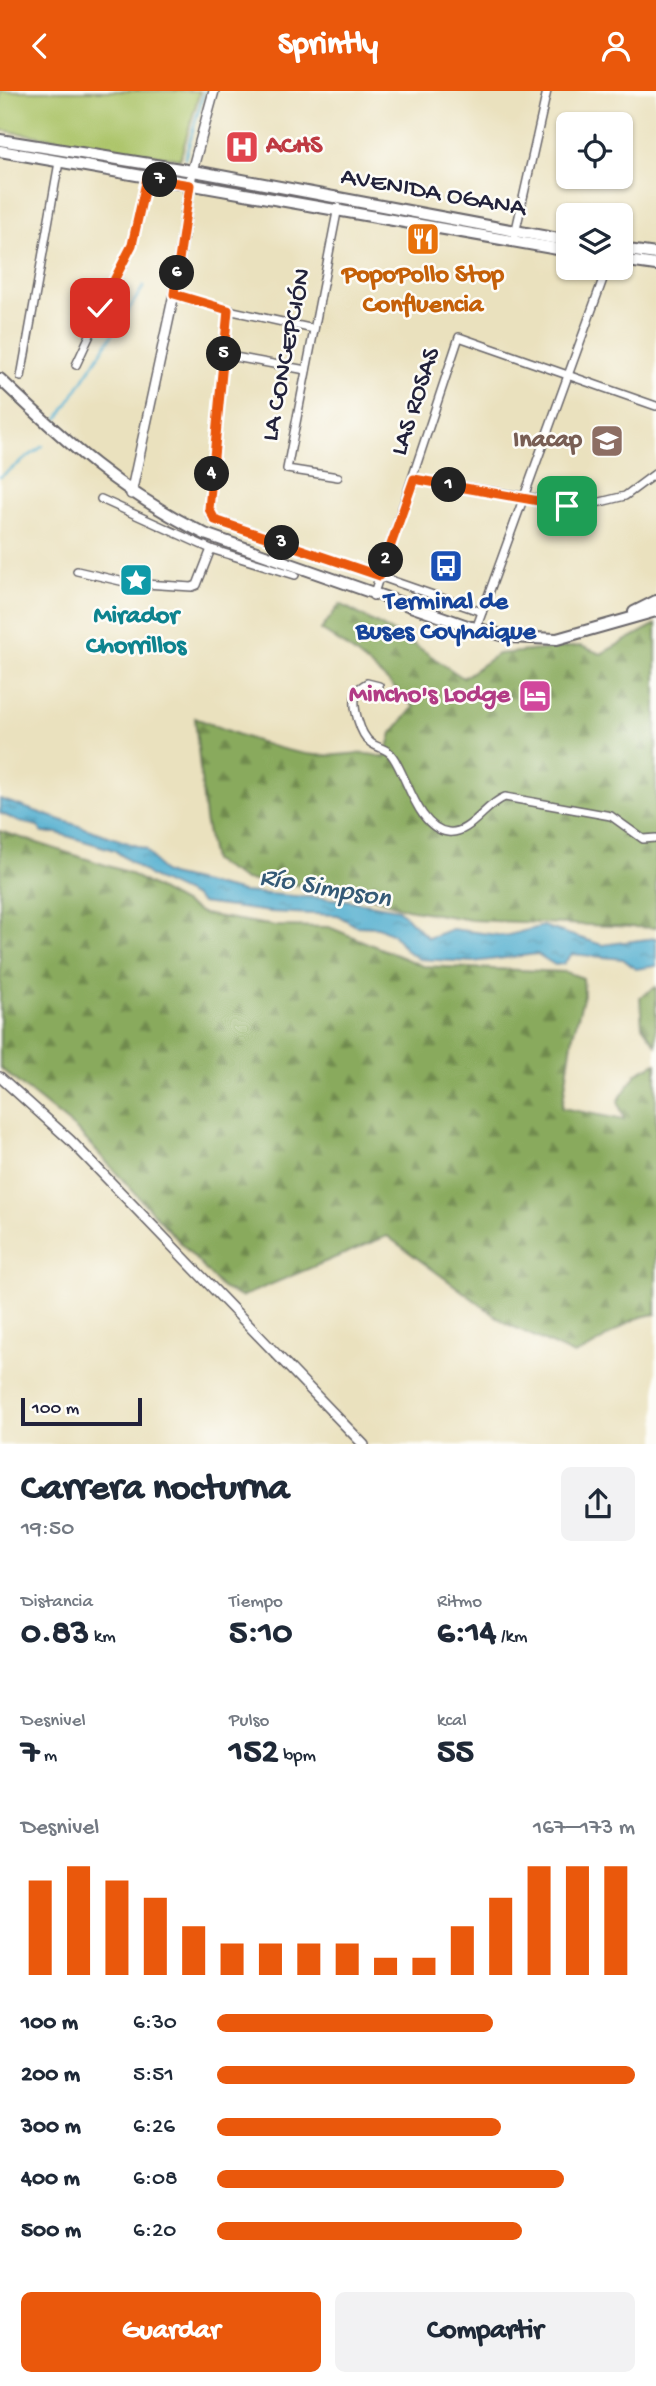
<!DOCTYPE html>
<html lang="es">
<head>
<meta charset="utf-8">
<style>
	:root { --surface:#fff; --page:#f2f2f3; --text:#1f2937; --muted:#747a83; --accent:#ea580c }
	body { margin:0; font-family:"Gochi Hand",sans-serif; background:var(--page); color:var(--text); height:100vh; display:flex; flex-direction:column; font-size:26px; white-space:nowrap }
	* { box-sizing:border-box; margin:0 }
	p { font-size:23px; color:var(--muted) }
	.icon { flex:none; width:38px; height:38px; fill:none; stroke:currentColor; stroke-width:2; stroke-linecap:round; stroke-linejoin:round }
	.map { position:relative; height:1353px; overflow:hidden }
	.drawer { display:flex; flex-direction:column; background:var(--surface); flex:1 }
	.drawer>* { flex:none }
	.tools { position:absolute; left:556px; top:21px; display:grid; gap:14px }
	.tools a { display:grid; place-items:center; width:77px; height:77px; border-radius:10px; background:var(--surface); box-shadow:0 2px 5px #0004; font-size:35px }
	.scale { position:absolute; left:21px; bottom:18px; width:121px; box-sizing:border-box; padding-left:7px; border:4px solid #22223b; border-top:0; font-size:19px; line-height:24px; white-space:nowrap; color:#22223b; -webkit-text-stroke:5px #fdfcf7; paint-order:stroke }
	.pin { position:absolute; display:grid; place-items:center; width:60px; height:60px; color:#fff; margin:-30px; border-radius:14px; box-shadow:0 4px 10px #0006 }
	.km { position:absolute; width:35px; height:35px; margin:-18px; border-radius:50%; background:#222; color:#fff; font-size:19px; line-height:35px; text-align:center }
	.round { display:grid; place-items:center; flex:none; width:74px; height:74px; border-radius:10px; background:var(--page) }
	.summary { display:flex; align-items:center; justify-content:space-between; height:119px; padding:0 21px }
	h1 { font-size:38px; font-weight:700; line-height:52px }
	.stats { display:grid; grid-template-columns:repeat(3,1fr); gap:10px; height:119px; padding:7px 21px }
	.stats div { display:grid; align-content:center }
	.stats b { font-size:35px; font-weight:700 }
	.stats small { font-size:19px; font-weight:400 }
	.stats p { font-size:19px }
	.chart { height:196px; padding:14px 21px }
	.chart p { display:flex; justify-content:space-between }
	.chart svg { width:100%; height:126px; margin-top:7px; stroke:var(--accent); stroke-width:6 }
	.cta { display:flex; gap:14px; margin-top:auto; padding:14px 21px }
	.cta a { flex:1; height:80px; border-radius:10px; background:var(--accent); color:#fff; font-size:28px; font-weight:700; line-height:80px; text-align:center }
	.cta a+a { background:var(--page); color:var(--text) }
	ul { padding:0 21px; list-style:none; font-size:23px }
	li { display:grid; grid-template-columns:112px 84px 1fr; align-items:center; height:52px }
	li i { height:18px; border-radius:9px; background:var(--accent) }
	header { display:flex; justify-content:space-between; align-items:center; height:91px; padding:0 21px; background:var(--accent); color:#fff; font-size:32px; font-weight:700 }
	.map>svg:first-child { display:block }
	.green { fill:#acc469; stroke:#677352; stroke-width:2 }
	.forest { fill:url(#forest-firs); stroke:#56664c; stroke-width:2 }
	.water { fill:url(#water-ripples); stroke:#3a6885; stroke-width:2 }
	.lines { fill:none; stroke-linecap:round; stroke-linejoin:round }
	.stream { stroke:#51aecf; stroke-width:2.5 }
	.minor-casing { stroke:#686569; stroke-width:10 }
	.tertiary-casing { stroke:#686569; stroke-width:12 }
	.primary-casing { stroke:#686569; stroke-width:14 }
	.trunk-casing { stroke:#686569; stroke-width:14 }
	.minor { stroke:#fff; stroke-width:7 }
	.tertiary { stroke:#fff; stroke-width:9 }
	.primary { stroke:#fff; stroke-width:10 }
	.trunk { stroke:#fff; stroke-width:10 }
	.route-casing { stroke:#fff; stroke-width:14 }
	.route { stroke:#ea580c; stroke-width:9 }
	.labels { text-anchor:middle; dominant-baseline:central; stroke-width:5; stroke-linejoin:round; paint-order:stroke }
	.health-label { font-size:26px; font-weight:bold; fill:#be3a42; stroke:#fdfcf7; text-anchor:start }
	.street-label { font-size:26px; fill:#22223b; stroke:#fdfcf7 }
	.food-label { font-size:26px; font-weight:bold; fill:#c56008; stroke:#fdfcf7 }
	.education-label { font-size:26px; font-weight:bold; fill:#785e54; stroke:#fdfcf7; text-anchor:end }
	.transit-label { font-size:26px; font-weight:bold; fill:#164399; stroke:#fdfcf7 }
	.culture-label { font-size:26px; font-weight:bold; fill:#0d838f; stroke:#fdfcf7 }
	.hotel-label { font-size:26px; font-weight:bold; fill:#b23c85; stroke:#fdfcf7; text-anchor:end }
	.water-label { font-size:28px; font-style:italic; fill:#355a76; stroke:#fdfcf7 }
</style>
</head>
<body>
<header><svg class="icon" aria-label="back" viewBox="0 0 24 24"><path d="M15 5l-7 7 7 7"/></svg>Sprintly<svg class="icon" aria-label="person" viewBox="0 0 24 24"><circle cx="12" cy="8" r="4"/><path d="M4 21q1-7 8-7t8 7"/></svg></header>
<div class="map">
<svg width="656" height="1354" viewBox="0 0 656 1354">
	<defs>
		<pattern id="forest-firs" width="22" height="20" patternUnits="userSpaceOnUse" patternTransform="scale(1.75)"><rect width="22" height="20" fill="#89aa5d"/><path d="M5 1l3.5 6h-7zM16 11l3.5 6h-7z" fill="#708a4e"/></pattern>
		<pattern id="water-ripples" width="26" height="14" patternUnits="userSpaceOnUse" patternTransform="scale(1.75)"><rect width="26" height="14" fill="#51aecf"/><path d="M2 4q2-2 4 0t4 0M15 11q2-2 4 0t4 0" fill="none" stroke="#438da9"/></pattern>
	</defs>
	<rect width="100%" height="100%" fill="#fdfcf7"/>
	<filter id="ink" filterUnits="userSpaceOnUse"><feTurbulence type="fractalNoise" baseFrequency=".0143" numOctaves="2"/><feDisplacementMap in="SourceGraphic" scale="14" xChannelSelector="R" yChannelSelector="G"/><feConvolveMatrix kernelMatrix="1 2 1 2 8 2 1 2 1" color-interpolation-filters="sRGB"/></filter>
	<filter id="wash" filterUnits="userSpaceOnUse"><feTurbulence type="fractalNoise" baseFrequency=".00686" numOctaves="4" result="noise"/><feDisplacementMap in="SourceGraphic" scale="28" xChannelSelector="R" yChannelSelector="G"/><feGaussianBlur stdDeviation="1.57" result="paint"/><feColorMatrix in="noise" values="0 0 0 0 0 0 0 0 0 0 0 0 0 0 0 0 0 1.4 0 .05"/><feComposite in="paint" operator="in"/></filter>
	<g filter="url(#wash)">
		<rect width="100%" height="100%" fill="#eae1be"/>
		<!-- green -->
		<path class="green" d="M0,0H200L180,68L0,39Z"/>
		<!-- forest -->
		<g class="forest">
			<path d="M340,513L408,549L463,587L498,563L581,555L601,563L656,533V837L471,829L407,818L349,799L245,789L213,770L205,728L195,627C233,641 274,660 315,664C342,667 358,657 385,667L392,642L414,616C385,586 357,561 321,539Z"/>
			<path d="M0,740L127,781L203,823L275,835L329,836L423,875L566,881L583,887L584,904L573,944L562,1017L624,1029L618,1010L637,982L656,972V1223C622,1226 605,1254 574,1264L507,1233L387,1145L241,1206L222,1197L77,1039L0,977Z"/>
			<path d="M656,896V954L642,935L640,906Z"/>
		</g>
		<!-- water -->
		<path class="water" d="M0,708L146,758L163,781L170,784L243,801L346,809L398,818L428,847L452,838L505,845L543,835L602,854L656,847V875L636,878L623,868L572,863L563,873L555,874L537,863L473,871L419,868L407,860L393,843L378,836L356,835L337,824L270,821L201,812L195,806L152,786L114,759L57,742H42L38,735L20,731L0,722Z"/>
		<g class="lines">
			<!-- stream -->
			<g class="stream">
				<path d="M185,67L204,0"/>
				<path d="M58,328L144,195"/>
				<path d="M0,386L43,355"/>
			</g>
		</g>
	</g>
	<g filter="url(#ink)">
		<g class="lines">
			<defs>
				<g id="minor">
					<path d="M515,143L547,0"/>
					<path d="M174,203L228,219L314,238"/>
					<path d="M228,219L209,418L212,427L482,521"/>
					<path d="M224,264L306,279"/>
					<path d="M76,274L132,154L147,87"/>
					<path d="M21,286L59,71"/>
					<path d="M338,386L287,378L338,116"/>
					<path d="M414,388L584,415L625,405L656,382"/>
					<path d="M101,408L211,458L295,484"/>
					<path d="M77,480L129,492L192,496L197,494L211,458"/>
					<path d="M373,505L459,246L656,315"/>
					<path d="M476,538L607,177"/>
					<path d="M379,595L367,592C363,595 357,597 356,603C352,615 360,644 371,652C379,658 388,657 393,666C408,688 418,737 448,741C470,744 485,713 505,706L611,725L643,748L656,747"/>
				</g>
				<g id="tertiary">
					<path d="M131,403L174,203L192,80L214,0"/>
					<path d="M0,986L70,1049L364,1354"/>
				</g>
				<g id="primary">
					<path d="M0,49L205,82L569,150"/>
					<path d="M0,60L569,160"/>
					<path d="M621,158L656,163"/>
					<path d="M621,169L656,174"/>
				</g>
				<g id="trunk">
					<path d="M0,288C67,352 120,401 205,443L476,538"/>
					<path d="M634,521L656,510"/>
					<path d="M472,536L509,546L557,548L656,520"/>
				</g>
			</defs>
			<!-- minor casing -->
			<use href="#minor" class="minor-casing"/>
			<!-- tertiary casing -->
			<use href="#tertiary" class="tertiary-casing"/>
			<!-- primary casing -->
			<use href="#primary" class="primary-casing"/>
			<!-- trunk casing -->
			<use href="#trunk" class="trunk-casing"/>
			<!-- minor -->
			<use href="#minor" class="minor"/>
			<!-- tertiary -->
			<use href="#tertiary" class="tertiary"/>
			<!-- primary -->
			<use href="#primary" class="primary"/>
			<!-- trunk -->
			<use href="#trunk" class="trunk"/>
		</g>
	</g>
	<g class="lines" filter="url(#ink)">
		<defs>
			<path id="route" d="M100,217L132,154L147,87L190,94L174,203L228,219L209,418L215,429L380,485L414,388L567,415"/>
		</defs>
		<!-- route casing -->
		<use href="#route" class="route-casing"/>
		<!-- route -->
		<use href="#route" class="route"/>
	</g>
	<!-- icons -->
	<defs>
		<symbol id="hospital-square" viewBox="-11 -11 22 22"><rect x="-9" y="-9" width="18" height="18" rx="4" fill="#e0444e" stroke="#fdfcf7"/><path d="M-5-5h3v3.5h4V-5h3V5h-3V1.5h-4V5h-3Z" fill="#fff"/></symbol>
		<symbol id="restaurant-square" viewBox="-11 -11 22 22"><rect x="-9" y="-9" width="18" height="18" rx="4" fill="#e8710a" stroke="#fdfcf7"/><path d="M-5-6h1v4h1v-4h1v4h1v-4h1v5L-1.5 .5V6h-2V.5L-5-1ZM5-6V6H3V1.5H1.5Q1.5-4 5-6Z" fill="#fff"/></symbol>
		<symbol id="university-square" viewBox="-11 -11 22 22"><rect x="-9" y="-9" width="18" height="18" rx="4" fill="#8d6e63" stroke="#fdfcf7"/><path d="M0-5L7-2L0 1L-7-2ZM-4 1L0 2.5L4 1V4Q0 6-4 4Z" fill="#fff"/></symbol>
		<symbol id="bus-square" viewBox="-11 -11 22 22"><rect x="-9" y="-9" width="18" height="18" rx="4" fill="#1a4fb4" stroke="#fdfcf7"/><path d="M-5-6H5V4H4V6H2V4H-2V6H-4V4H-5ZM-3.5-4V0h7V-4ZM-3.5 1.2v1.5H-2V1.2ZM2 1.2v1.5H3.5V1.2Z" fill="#fff"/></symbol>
		<symbol id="sight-square" viewBox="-11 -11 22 22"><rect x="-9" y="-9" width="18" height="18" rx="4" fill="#0f9aa8" stroke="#fdfcf7"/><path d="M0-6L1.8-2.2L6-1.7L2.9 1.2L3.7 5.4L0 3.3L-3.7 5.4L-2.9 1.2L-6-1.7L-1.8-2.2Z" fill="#fff"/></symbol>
		<symbol id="hotel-square" viewBox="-11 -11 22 22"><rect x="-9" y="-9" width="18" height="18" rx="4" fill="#d1479c" stroke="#fdfcf7"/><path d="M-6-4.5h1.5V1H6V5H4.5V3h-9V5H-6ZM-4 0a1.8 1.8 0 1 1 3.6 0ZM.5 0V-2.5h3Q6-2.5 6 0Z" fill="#fff"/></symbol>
	</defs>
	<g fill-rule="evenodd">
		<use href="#hospital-square" x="223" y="37" width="38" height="38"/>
		<use href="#restaurant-square" x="404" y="129" width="38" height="38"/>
		<use href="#university-square" x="588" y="331" width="38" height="38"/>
		<use href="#bus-square" x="427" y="456" width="38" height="38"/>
		<use href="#sight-square" x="117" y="470" width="38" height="38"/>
		<use href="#hotel-square" x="516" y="586" width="38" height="38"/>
	</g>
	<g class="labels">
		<!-- health labels -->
		<g class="health-label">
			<text x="266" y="56">ACHS</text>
		</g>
		<!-- street labels -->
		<g class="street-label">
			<text transform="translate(433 103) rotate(10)">AVENIDA OGANA</text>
			<text transform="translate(288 264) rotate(-79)">LA CONCEPCIÓN</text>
			<text transform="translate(417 311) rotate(-72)">LAS ROSAS</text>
		</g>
		<!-- food labels -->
		<g class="food-label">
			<text x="423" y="185">PopoPollo Stop<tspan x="423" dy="30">Confluencia</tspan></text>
		</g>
		<!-- education labels -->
		<g class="education-label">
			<text x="582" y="350">Inacap</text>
		</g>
		<!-- transit labels -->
		<g class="transit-label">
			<text x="446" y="512">Terminal de<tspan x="446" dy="30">Buses Coyhaique</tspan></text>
		</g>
		<!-- culture labels -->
		<g class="culture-label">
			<text x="136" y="526">Mirador<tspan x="136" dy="30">Chorrillos</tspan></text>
		</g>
		<!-- hotel labels -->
		<g class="hotel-label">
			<text x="510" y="605">Mincho's Lodge</text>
		</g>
		<!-- water labels -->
		<g class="water-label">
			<text transform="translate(325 798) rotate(10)">Río Simpson</text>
		</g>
	</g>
</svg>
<div class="tools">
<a><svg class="icon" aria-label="locate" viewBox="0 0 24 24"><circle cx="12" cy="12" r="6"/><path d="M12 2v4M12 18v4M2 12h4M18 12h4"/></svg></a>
<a><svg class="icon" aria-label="layers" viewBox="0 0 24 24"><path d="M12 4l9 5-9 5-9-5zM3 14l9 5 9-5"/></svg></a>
</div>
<div class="scale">100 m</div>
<div class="pin" style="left:567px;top:415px;background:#1e9e55"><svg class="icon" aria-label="arrive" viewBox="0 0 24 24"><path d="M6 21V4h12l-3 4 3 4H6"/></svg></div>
<div class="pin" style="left:100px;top:217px;background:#d93025"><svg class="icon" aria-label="check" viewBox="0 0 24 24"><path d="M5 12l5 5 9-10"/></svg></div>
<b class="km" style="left:449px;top:394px">1</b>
<b class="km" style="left:386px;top:469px">2</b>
<b class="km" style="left:282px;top:452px">3</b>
<b class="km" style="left:212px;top:383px">4</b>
<b class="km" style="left:224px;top:263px">5</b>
<b class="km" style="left:177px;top:182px">6</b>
<b class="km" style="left:160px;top:89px">7</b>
</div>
<section class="drawer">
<div class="summary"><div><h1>Carrera nocturna</h1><p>19:50</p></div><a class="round"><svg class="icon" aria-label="share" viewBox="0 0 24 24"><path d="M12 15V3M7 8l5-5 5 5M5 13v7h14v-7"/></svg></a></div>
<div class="stats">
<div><p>Distancia</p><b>0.83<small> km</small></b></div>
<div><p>Tiempo</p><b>5:10</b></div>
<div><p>Ritmo</p><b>6:14<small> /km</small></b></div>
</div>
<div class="stats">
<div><p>Desnivel</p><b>7<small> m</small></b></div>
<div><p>Pulso</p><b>152<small> bpm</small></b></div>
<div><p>kcal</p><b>55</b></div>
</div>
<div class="chart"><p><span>Desnivel</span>167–173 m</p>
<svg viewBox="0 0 160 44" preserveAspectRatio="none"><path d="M5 44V11M15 44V6M25 44V11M35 44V17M45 44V27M55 44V33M65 44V33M75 44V33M85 44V33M95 44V38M105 44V38M115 44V27M125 44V17M135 44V6M145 44V6M155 44V6"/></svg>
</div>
<ul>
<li><b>100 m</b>6:30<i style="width:66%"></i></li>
<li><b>200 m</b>5:51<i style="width:100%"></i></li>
<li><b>300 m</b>6:26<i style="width:68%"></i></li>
<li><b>400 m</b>6:08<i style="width:83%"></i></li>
<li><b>500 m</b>6:20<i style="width:73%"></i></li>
</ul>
<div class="cta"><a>Guardar</a><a>Compartir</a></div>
</section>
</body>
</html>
